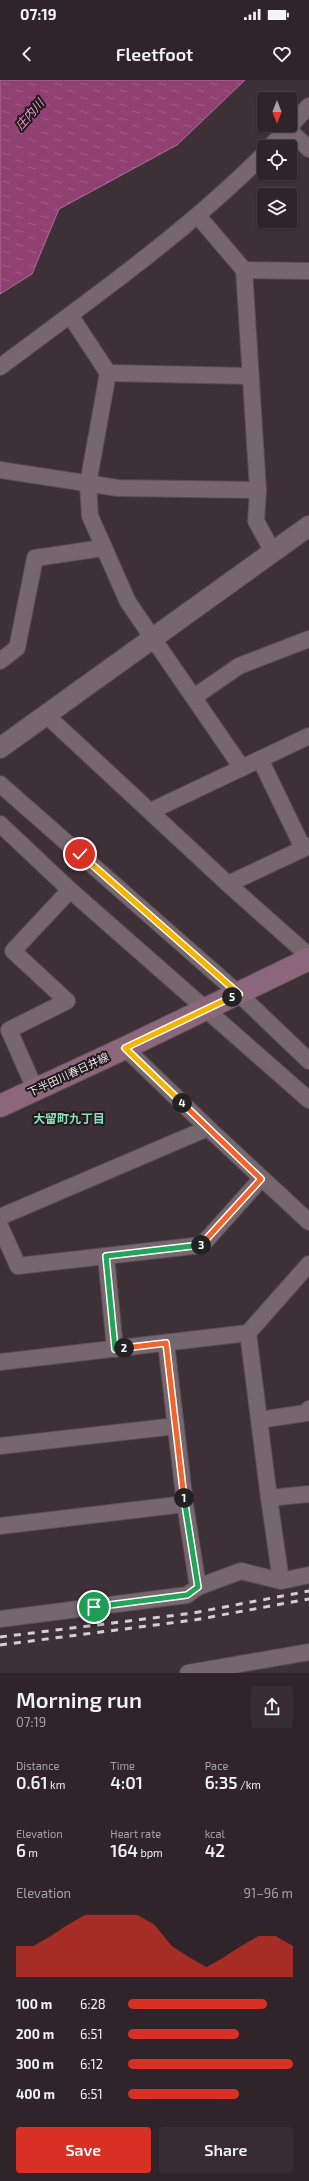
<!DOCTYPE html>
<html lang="en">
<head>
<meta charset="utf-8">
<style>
	:root { --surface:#2e2429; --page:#362c31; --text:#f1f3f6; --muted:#a7a4a8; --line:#494146; --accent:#d93025 }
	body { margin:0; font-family:"Exo 2","Noto Sans JP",sans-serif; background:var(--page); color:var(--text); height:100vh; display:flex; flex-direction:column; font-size:15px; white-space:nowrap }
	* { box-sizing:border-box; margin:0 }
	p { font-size:13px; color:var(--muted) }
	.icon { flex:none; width:22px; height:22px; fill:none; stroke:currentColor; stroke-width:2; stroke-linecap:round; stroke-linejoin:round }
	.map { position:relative; height:1593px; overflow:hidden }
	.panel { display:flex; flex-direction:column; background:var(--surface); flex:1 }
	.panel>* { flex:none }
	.needle { width:26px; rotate:180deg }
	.tools { position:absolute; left:257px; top:12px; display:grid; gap:8px }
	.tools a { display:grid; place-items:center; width:40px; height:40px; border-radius:4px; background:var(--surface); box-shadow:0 1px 3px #0004,0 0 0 1px var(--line); font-size:20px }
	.pin { position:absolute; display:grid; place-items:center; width:34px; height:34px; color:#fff; margin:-17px; border:2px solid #fff; border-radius:50%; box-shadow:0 1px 4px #0007 }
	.km { position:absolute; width:20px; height:20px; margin:-10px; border-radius:50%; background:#222; color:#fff; font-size:11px; line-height:20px; text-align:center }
	.round { display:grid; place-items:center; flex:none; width:42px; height:42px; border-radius:4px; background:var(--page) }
	.head { display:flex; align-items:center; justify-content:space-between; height:68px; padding:0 16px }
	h1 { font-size:22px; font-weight:600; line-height:30px }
	.metrics { display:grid; grid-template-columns:repeat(3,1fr); gap:6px; height:68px; padding:4px 16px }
	.metrics div { display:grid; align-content:center }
	.metrics b { font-size:17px; font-weight:600 }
	.metrics small { font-size:11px; font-weight:400 }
	.metrics p { font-size:11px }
	.chart { height:112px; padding:8px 16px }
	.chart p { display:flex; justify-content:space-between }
	.chart svg { width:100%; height:72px; margin-top:4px; fill:var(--accent); opacity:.7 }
	.action { display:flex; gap:8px; margin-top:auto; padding:8px 16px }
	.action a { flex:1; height:46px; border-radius:4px; background:var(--accent); color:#fff; font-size:16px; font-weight:600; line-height:46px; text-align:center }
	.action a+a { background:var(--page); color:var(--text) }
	ul { padding:0 16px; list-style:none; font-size:13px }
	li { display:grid; grid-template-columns:64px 48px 1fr; align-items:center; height:30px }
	li i { height:10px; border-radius:5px; background:var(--accent) }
	.status { display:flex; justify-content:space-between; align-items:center; height:28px; padding:0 20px; background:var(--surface); direction:ltr }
	.status svg { height:11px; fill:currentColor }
	header { display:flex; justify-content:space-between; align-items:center; height:52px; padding:0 16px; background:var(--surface); font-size:18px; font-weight:600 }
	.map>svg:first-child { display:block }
	.water { fill:url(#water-ripples); stroke:#ac7195 }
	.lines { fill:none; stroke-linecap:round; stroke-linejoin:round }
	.minor-casing { stroke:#584d52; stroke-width:18 }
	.tertiary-casing { stroke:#584d52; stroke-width:22 }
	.secondary-casing { stroke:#584d52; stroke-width:24 }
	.minor { stroke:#76676f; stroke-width:16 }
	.tertiary { stroke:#76676f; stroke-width:20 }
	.secondary { stroke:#8c677c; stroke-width:22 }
	.rail { stroke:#d6cdd1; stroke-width:3; stroke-dasharray:7 7; stroke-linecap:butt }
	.split-1-casing { stroke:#fff; stroke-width:8 }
	.split-2-casing { stroke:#fff; stroke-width:8 }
	.split-3-casing { stroke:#fff; stroke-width:8 }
	.split-4-casing { stroke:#fff; stroke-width:8 }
	.split-5-casing { stroke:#fff; stroke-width:8 }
	.split-6-casing { stroke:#fff; stroke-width:8 }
	.split-1 { stroke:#22a559; stroke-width:5 }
	.split-2 { stroke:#f0652b; stroke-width:5 }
	.split-3 { stroke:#22a559; stroke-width:5 }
	.split-4 { stroke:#f0652b; stroke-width:5 }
	.split-5 { stroke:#f5b400; stroke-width:5 }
	.split-6 { stroke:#f5b400; stroke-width:5 }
	.labels { text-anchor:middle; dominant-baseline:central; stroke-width:4; stroke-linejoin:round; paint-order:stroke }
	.street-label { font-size:11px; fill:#ebe3e7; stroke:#201a1d }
	.water-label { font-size:12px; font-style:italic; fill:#f79dd1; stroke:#201a1d }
	.neighbourhood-label { font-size:12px; font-weight:bold; fill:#88deb9; stroke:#201a1d }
</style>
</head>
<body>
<div class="status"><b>07:19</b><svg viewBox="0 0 49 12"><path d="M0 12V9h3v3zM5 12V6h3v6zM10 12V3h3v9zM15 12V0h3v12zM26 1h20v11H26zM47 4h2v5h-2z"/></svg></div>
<header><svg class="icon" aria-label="back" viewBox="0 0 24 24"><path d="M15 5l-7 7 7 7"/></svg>Fleetfoot<svg class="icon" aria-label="heart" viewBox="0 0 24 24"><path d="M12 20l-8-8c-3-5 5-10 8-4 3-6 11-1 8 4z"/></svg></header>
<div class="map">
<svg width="309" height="1593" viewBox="0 0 309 1593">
	<defs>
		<pattern id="water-ripples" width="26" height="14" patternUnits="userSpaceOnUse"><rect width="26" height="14" fill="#914072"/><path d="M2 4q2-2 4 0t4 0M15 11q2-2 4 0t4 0" fill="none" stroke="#a15b86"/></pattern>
	</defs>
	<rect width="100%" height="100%" fill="#3d3037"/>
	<!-- water -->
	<path class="water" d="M0,0H245L177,65L59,129L32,194L0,214Z"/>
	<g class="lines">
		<defs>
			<g id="minor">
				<path d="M288,49L309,69"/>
				<path d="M270,67L309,26"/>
				<path d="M198,136L244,190L258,410L256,441L273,472"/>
				<path d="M244,190L309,191"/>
				<path d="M70,235L108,293L88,404L90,436L128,522L242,688"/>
				<path d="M0,287C91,219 184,154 264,74"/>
				<path d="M108,293L249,296"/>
				<path d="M0,390L118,408L258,410"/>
				<path d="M0,581L17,568L35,478L103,468"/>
				<path d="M194,617L239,586L309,559"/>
				<path d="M45,634L228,804L309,876"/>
				<path d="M260,679L303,768"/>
				<path d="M0,704L239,914L309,981"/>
				<path d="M151,731L309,656"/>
				<path d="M0,744L70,810L309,1020"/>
				<path d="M228,804L309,766"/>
				<path d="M125,968L208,1048"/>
				<path d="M35,1009L9,950L67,921L13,871L70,810"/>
				<path d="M0,1137L208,1048L309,1142"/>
				<path d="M0,1146L18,1186L202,1165L261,1099"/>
				<path d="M106,1176L115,1269"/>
				<path d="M248,1253L269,1418L281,1501"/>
				<path d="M0,1282L248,1253L309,1184"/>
				<path d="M259,1340L306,1333L309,1329"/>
				<path d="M0,1366L176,1346"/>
				<path d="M269,1418L309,1414"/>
				<path d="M0,1446L185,1424"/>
				<path d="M198,1507L241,1491L281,1501L309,1495"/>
				<path d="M0,1539L187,1515L198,1507L185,1424L166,1263"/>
				<path d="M188,1593L309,1572"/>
			</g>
			<path id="tertiary" d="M0,668L309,446"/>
			<path id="secondary" d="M0,1026L125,968L309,879"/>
		</defs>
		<!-- minor casing -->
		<use href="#minor" class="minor-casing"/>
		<!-- tertiary casing -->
		<use href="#tertiary" class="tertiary-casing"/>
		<!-- secondary casing -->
		<use href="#secondary" class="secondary-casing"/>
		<!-- minor -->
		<use href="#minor" class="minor"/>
		<!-- tertiary -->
		<use href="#tertiary" class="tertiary"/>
		<!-- secondary -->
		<use href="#secondary" class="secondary"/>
		<!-- rail -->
		<g class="rail">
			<path d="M0,1557L193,1533L309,1511"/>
			<path d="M0,1565L194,1540L309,1519"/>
		</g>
	</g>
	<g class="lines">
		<defs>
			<path id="split-1" d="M94,1527L187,1515L198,1507L184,1418"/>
			<path id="split-2" d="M124,1268L166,1263L184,1418"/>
			<path id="split-3" d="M124,1268L115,1269L106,1176L201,1165"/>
			<path id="split-4" d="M182,1023L261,1099L201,1165"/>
			<path id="split-5" d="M182,1023L125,968L232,917"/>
			<path id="split-6" d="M80,774L239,914L232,917"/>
		</defs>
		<!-- split-1 casing -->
		<use href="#split-1" class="split-1-casing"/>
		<!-- split-2 casing -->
		<use href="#split-2" class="split-2-casing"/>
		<!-- split-3 casing -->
		<use href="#split-3" class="split-3-casing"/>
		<!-- split-4 casing -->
		<use href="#split-4" class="split-4-casing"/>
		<!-- split-5 casing -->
		<use href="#split-5" class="split-5-casing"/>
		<!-- split-6 casing -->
		<use href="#split-6" class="split-6-casing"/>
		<!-- split-1 -->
		<use href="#split-1" class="split-1"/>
		<!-- split-2 -->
		<use href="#split-2" class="split-2"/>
		<!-- split-3 -->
		<use href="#split-3" class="split-3"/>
		<!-- split-4 -->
		<use href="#split-4" class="split-4"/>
		<!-- split-5 -->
		<use href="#split-5" class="split-5"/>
		<!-- split-6 -->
		<use href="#split-6" class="split-6"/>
	</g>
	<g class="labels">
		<!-- street labels -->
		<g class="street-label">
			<text transform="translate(68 994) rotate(-25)">下半田川春日井線</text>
		</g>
		<!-- water labels -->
		<g class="water-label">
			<text transform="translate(29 34) rotate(-49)">庄内川</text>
		</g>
		<!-- neighbourhood labels -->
		<g class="neighbourhood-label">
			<text x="69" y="1038">大留町九丁目</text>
		</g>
	</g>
</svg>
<div class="tools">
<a><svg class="needle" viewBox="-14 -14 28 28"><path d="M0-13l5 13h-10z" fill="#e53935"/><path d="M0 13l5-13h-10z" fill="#a7a4a8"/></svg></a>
<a><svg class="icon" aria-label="locate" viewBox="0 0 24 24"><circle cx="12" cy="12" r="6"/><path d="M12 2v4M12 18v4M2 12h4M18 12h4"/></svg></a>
<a><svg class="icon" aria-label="layers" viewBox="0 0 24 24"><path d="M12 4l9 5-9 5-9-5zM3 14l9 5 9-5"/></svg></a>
</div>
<div class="pin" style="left:94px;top:1527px;background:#1e9e55"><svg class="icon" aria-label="arrive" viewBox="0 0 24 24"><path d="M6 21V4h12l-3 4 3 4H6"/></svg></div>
<div class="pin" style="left:80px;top:774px;background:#d93025"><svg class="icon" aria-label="check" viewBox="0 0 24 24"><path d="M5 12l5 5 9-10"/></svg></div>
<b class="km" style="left:184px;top:1418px">1</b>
<b class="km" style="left:124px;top:1268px">2</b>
<b class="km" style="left:201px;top:1165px">3</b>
<b class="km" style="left:182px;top:1023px">4</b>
<b class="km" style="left:232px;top:917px">5</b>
</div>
<section class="panel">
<div class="head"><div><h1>Morning run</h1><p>07:19</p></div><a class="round"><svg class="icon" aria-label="share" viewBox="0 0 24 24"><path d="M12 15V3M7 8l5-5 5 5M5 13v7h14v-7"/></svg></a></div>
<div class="metrics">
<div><p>Distance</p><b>0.61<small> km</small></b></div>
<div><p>Time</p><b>4:01</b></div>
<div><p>Pace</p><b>6:35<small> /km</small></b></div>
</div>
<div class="metrics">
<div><p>Elevation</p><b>6<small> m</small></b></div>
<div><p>Heart rate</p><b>164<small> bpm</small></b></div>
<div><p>kcal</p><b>42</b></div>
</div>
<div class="chart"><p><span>Elevation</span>91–96 m</p>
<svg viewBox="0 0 160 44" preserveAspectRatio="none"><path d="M0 44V25L10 25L20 19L30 12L40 6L50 6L60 6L70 6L80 12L90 25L100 32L110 38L120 32L130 25L140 19L150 19L160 25V44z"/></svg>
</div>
<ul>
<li><b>100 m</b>6:28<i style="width:84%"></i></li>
<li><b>200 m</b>6:51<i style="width:67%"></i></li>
<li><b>300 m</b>6:12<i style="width:100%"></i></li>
<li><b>400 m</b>6:51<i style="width:67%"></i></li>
</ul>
<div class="action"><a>Save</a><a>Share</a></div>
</section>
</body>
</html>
